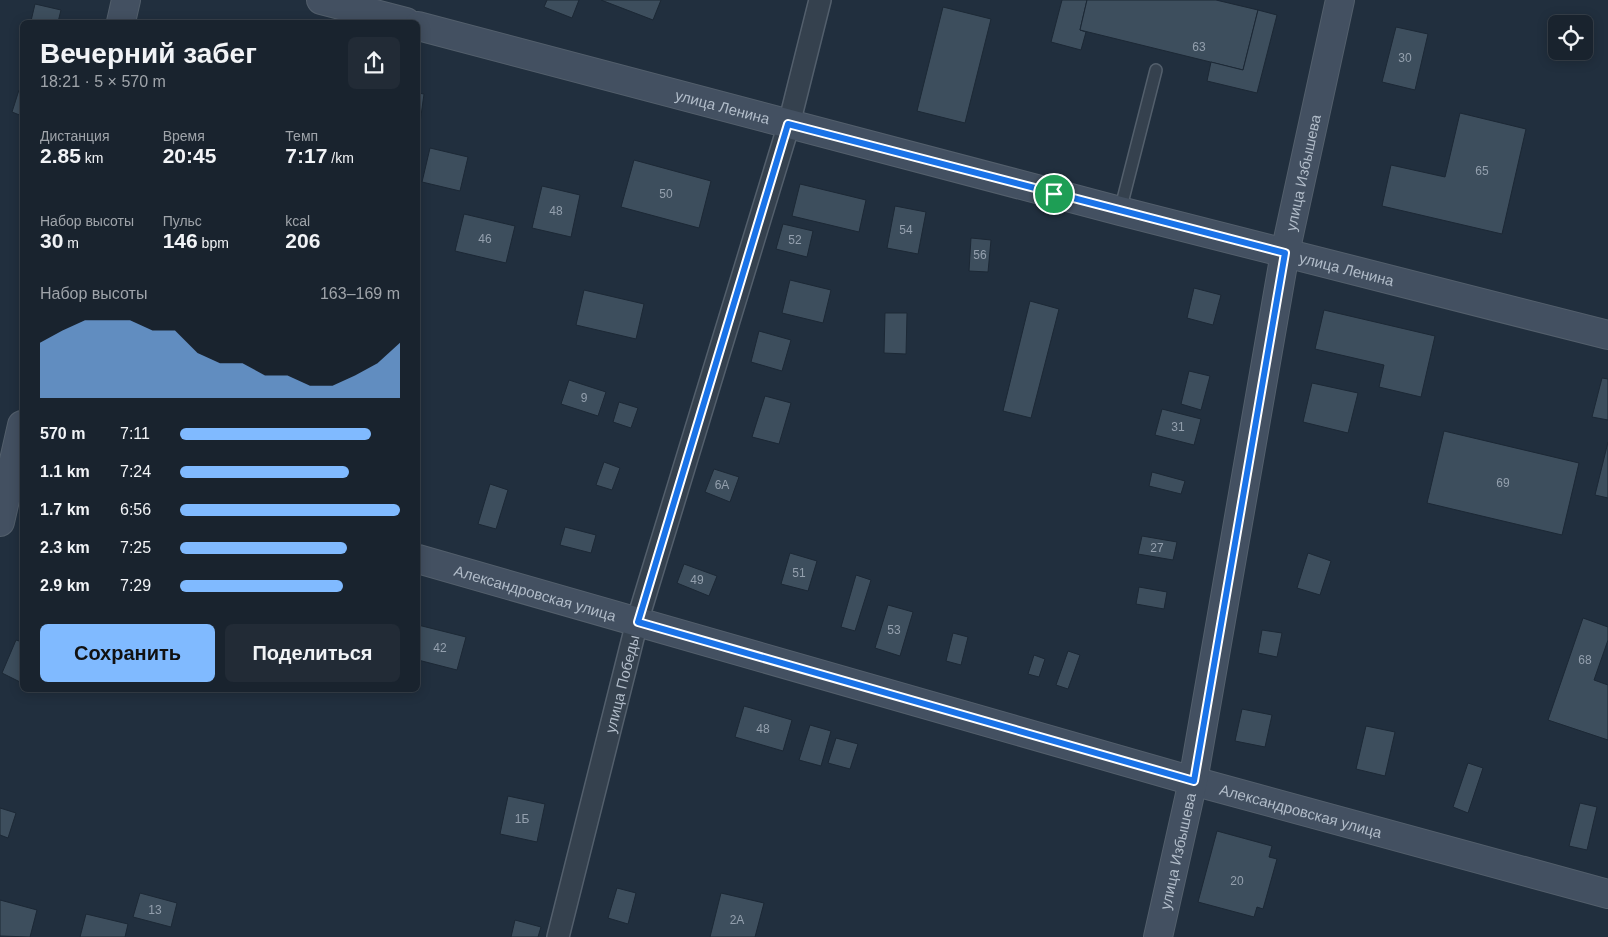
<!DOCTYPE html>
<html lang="ru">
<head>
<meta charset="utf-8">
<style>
	:root { --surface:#19232e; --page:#222b36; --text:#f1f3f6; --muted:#9fa4aa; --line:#37404a; --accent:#80baff }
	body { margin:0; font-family:Arial,sans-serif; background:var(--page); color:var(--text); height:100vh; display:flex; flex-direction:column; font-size:19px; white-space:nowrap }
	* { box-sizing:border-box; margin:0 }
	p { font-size:16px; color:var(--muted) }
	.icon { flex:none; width:28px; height:28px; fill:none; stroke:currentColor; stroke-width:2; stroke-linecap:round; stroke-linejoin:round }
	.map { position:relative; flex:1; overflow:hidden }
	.drawer { position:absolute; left:20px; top:20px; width:400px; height:672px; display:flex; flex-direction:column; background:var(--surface); border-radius:8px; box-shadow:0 2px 12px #0003,0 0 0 1px var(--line) }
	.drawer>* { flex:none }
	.controls { position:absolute; left:1548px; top:15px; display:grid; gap:10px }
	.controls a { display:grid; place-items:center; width:45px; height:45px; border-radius:8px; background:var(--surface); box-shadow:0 2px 12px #0003,0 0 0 1px var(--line); font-size:25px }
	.pin { position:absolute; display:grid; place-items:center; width:42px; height:42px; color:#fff; margin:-21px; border:2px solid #fff; border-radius:50%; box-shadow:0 1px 5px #0007 }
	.round { display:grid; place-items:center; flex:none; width:52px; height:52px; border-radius:8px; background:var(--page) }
	.summary { display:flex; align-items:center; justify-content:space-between; height:85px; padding:0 20px }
	h1 { font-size:28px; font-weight:700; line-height:38px }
	.metrics { display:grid; grid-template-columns:repeat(3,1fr); gap:8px; height:85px; padding:5px 20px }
	.metrics div { display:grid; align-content:center }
	.metrics b { font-size:21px; font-weight:700 }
	.metrics small { font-size:14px; font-weight:400 }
	.metrics p { font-size:14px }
	.chart { height:140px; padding:10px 20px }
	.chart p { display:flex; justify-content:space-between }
	.chart svg { width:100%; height:90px; margin-top:5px; fill:var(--accent); opacity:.7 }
	.action { display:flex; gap:10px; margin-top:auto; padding:10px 20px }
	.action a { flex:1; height:58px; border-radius:8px; background:var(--accent); color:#111; font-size:20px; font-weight:700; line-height:58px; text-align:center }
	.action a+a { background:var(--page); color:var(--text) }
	ul { padding:0 20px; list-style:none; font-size:16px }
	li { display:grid; grid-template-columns:80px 60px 1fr; align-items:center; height:38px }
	li i { height:12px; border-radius:6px; background:var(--accent) }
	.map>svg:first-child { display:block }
	.building { fill:#3d4e5d; stroke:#1c2835 }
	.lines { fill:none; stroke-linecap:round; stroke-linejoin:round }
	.lane-casing { stroke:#535f6c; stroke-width:14 }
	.street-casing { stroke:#535f6c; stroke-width:24 }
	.secondary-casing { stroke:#535f6c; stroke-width:30 }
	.lane { stroke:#35414e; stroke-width:11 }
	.street { stroke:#35414e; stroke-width:21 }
	.secondary { stroke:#435061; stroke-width:28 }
	.route-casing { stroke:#fff; stroke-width:10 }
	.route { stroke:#1a73e8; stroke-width:6 }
	.labels { text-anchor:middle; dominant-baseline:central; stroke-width:4; stroke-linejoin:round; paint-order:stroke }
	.number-label { font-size:12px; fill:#94a0ae }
	.street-label { font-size:15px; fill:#b1bcc9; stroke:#1a2633 }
</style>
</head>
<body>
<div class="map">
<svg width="1608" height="937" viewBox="0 0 1608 937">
	<rect width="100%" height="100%" fill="#212f3e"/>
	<!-- building -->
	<g class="building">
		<path d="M547,0H579L572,18L544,7Z"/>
		<path d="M601,0H661L653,20Z"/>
		<path d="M1062,0H1087L1080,30L1086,32L1081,50L1051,42Z"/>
		<path d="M1087,0H1216L1258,10L1243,70L1080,30Z"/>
		<path d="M35,4L61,10L58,22L31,21Z"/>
		<path d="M943,7L991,19L965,123L917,111Z"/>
		<path d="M1258,10L1277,15L1257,93L1207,81L1211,62L1243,70Z"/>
		<path d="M1396,27L1428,34L1415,90L1382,82Z"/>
		<path d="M19,90L22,92V116L12,112Z"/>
		<path d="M418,93L424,94L420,123H418Z"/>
		<path d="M1460,113L1526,129L1502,234L1382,206L1391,165L1445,177Z"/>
		<path d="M430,148L468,157L460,191L422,182Z"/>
		<path d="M634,160L711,181L699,228L621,207Z"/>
		<path d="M800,184L866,200L859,232L792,216Z"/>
		<path d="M542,186L580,195L571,237L532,228Z"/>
		<path d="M895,206L926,212L918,254L887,248Z"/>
		<path d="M464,214L515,226L506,263L455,251Z"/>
		<path d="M783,224L813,231L807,257L776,249Z"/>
		<path d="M971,238L991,240L988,272L969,271Z"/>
		<path d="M790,280L831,290L823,323L782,313Z"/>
		<path d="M1194,288L1221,295L1213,325L1187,318Z"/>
		<path d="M584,290L644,304L636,339L576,325Z"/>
		<path d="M1030,301L1059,309L1031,418L1003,411Z"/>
		<path d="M1324,310L1435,336L1421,397L1379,387L1384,365L1315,349Z"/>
		<path d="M885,313H907L906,354L884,353Z"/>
		<path d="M759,331L791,340L782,371L751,362Z"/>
		<path d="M1189,371L1210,376L1201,410L1181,404Z"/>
		<path d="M1602,378L1608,379V420L1592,417Z"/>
		<path d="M569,380L606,392L598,416L561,404Z"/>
		<path d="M1312,383L1358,393L1348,433L1303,422Z"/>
		<path d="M765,396L791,403L779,444L752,437Z"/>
		<path d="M619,402L638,408L631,428L613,422Z"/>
		<path d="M1162,409L1201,419L1194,445L1155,435Z"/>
		<path d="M1444,431L1579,463L1562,535L1427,503Z"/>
		<path d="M1608,442V498L1595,495Z"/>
		<path d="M604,462L620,468L612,490L596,485Z"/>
		<path d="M714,469L739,477L730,502L705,492Z"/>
		<path d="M1152,472L1185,481L1181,494L1149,486Z"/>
		<path d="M490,484L508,490L496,529L478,524Z"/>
		<path d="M565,527L596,535L591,553L560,545Z"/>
		<path d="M1142,536L1177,542L1173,560L1138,554Z"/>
		<path d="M790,553L817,561L808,591L781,584Z"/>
		<path d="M1308,553L1331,561L1320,595L1297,588Z"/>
		<path d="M684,564L717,576L709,596L677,583Z"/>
		<path d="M856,575L871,580L855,631L841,627Z"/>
		<path d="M1139,587L1167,592L1164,609L1136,604Z"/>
		<path d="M888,605L913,612L900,656L875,648Z"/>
		<path d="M1583,618L1608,627V640L1594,680L1608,685V740L1548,720Z"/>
		<path d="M418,625L466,637L457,670L418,660Z"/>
		<path d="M1262,630L1282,633L1277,657L1258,653Z"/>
		<path d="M953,633L968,637L961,665L946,661Z"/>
		<path d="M16,640L22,642V683L2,673Z"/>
		<path d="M1068,651L1080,655L1068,689L1056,685Z"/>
		<path d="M1034,655L1045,659L1039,677L1028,674Z"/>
		<path d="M744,706L792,720L783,751L735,737Z"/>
		<path d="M1242,709L1272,715L1265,747L1235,741Z"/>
		<path d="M810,725L831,731L821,766L799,760Z"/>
		<path d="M1366,726L1395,732L1385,776L1356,769Z"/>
		<path d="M836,738L858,744L850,769L828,763Z"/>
		<path d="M1468,763L1483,768L1468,813L1453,807Z"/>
		<path d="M508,796L545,804L537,842L500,834Z"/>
		<path d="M1580,803L1597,807L1587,850L1569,846Z"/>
		<path d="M0,808L16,813L8,838L0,835Z"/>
		<path d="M1217,831L1272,846L1269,857L1277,859L1263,909L1257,907L1254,917L1198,902Z"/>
		<path d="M617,888L636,893L628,924L608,918Z"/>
		<path d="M140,893L177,903L171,927L133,917Z"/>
		<path d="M721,893L764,903L755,937H710Z"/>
		<path d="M0,900L37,910L30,937L0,936Z"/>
		<path d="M86,914L128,924L125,937H80Z"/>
		<path d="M515,920L541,927L538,937H511Z"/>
	</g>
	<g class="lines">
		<defs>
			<path id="lane" d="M1120,211L1156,70"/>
			<g id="street">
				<path id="s1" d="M558,937L637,622L789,124L820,0"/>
			</g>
			<g id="secondary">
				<path d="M321,0L406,22"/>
				<path d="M121,22L126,0"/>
				<path id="s2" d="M418,26L1120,211L1608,335"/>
				<path d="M0,522L22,425"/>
				<path id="s3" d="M418,559L1193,781L1608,894"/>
				<path id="s4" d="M1158,937L1193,781L1285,253L1340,0"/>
			</g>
		</defs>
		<!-- lane casing -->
		<use href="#lane" class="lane-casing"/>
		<!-- street casing -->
		<use href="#street" class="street-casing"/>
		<!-- secondary casing -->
		<use href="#secondary" class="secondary-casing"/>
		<!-- lane -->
		<use href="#lane" class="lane"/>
		<!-- street -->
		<use href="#street" class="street"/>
		<!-- secondary -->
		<use href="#secondary" class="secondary"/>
	</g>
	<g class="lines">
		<defs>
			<path id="route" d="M788,124L1285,253L1194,781L638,622Z"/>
		</defs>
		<!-- route casing -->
		<use href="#route" class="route-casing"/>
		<!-- route -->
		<use href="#route" class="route"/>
	</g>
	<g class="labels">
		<!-- number labels -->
		<g class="number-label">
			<text x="1199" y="47">63</text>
			<text x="1405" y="58">30</text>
			<text x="1482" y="171">65</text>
			<text x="666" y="194">50</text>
			<text x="556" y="211">48</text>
			<text x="906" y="230">54</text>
			<text x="485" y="239">46</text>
			<text x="795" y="240">52</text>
			<text x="980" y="255">56</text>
			<text x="584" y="398">9</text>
			<text x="1178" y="427">31</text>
			<text x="1503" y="483">69</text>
			<text x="722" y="485">6А</text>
			<text x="1157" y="548">27</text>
			<text x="799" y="573">51</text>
			<text x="697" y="580">49</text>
			<text x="894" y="630">53</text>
			<text x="440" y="648">42</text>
			<text x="1585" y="660">68</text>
			<text x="763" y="729">48</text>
			<text x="522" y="819">1Б</text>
			<text x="1237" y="881">20</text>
			<text x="155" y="910">13</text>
			<text x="737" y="920">2А</text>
		</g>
		<!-- street labels -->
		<g class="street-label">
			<text stroke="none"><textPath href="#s2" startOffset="315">улица Ленина</textPath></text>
			<text stroke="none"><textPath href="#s4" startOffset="778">улица Избышева</textPath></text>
			<text stroke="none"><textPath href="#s2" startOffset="960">улица Ленина</textPath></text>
			<text stroke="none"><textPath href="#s3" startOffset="122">Александровская улица</textPath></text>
			<text stroke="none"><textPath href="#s1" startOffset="261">улица Победы</textPath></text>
			<text stroke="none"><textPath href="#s3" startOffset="918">Александровская улица</textPath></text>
			<text stroke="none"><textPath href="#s4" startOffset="88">улица Избышева</textPath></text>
		</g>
	</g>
</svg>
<div class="controls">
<a><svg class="icon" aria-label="locate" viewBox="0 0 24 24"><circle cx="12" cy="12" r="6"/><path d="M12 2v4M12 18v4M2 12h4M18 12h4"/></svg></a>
</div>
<div class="pin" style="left:1054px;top:194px;background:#1e9e55"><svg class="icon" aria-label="arrive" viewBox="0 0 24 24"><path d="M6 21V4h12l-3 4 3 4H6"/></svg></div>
<section class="drawer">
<div class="summary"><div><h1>Вечерний забег</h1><p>18:21 · 5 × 570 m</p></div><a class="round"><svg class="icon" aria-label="share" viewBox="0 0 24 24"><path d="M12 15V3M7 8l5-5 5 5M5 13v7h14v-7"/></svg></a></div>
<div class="metrics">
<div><p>Дистанция</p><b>2.85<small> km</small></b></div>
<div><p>Время</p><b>20:45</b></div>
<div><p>Темп</p><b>7:17<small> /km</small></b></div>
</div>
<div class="metrics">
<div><p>Набор высоты</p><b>30<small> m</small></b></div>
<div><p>Пульс</p><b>146<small> bpm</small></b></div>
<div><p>kcal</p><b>206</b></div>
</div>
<div class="chart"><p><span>Набор высоты</span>163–169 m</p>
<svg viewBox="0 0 160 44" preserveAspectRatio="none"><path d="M0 44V17L10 11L20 6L30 6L40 6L50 11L60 11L70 22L80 27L90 27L100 33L110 33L120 38L130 38L140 33L150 27L160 17V44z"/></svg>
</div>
<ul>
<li><b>570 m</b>7:11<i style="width:87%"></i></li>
<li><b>1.1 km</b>7:24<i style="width:77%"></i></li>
<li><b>1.7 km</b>6:56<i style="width:100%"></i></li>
<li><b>2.3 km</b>7:25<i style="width:76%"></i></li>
<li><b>2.9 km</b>7:29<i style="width:74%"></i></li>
</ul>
<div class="action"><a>Сохранить</a><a>Поделиться</a></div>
</section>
</div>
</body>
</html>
